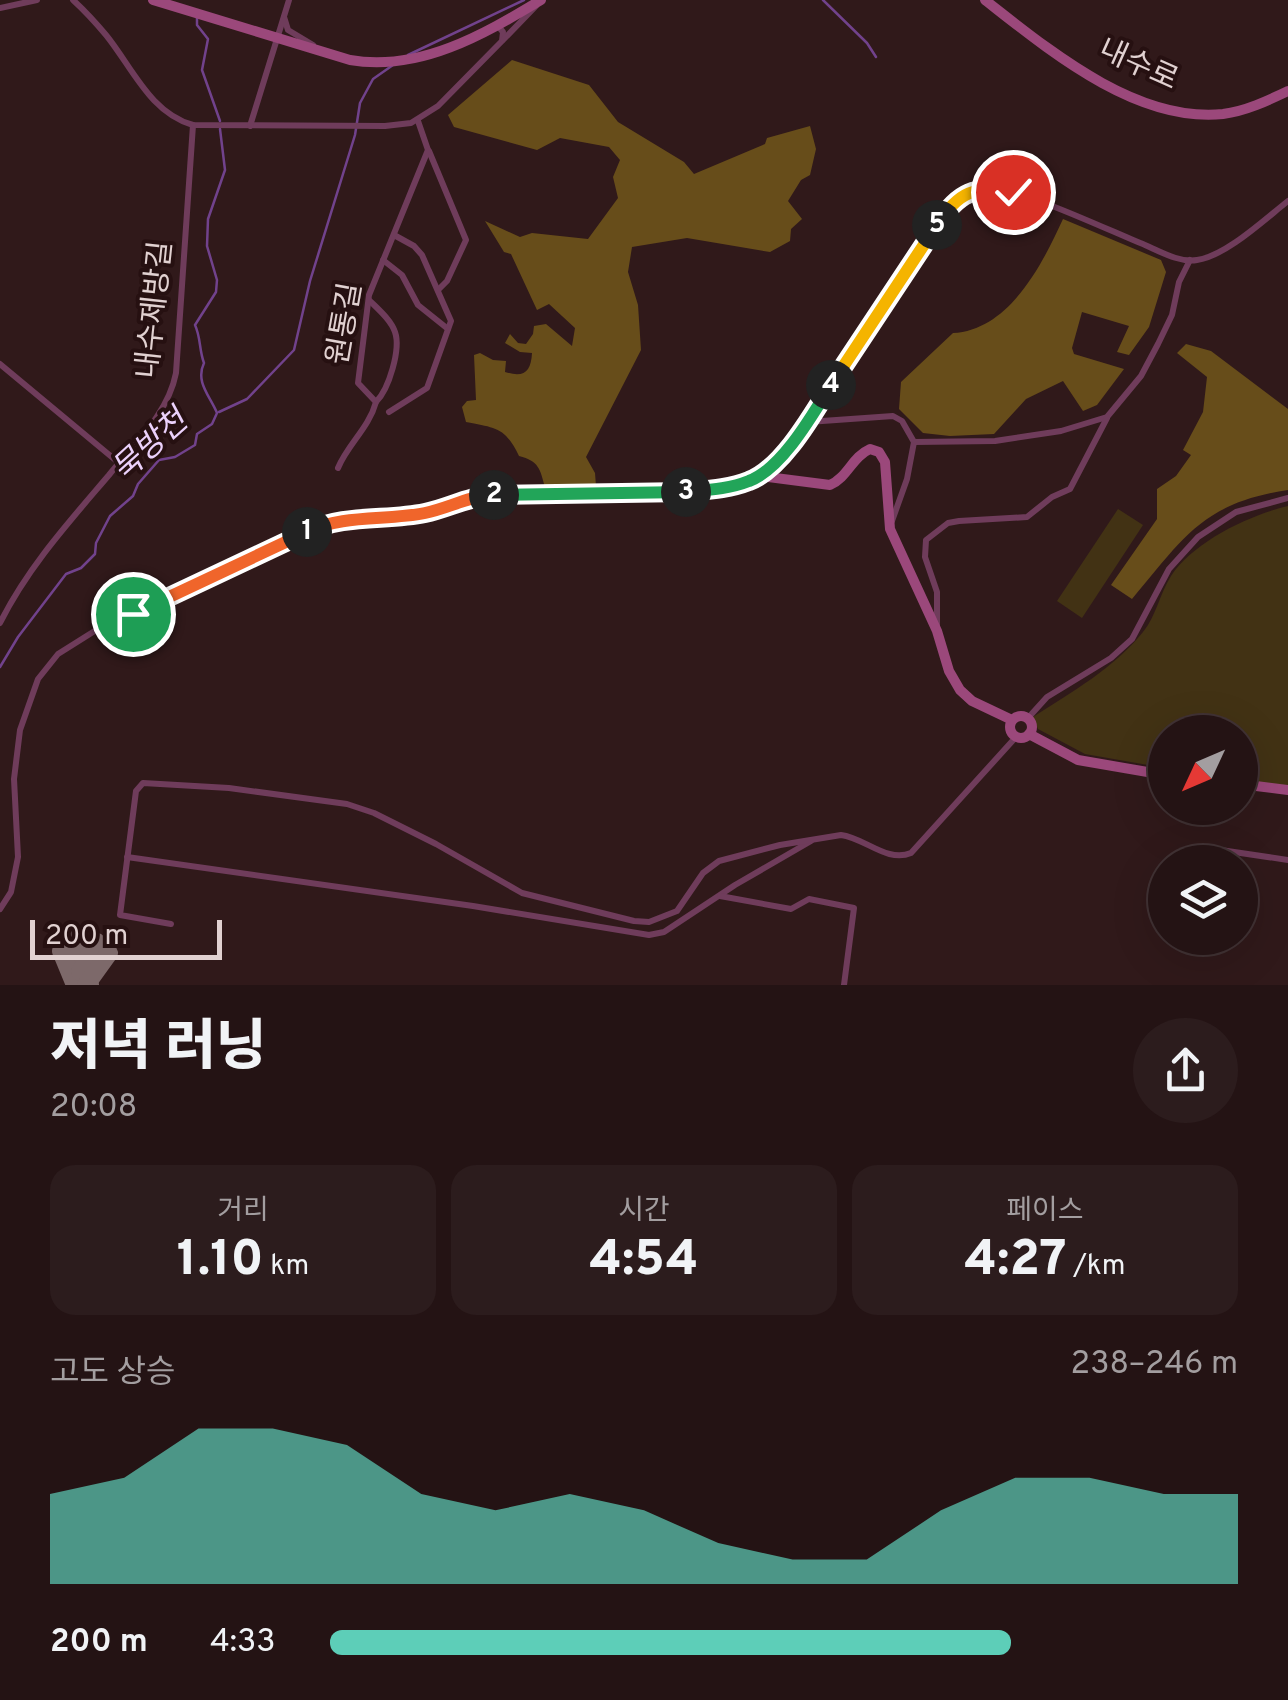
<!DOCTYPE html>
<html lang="ko">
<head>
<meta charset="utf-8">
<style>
	:root { --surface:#241314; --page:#2c1c1d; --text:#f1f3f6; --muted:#a39ea0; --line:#413234; --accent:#5dceb8 }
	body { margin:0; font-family:Overpass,"Noto Sans KR",sans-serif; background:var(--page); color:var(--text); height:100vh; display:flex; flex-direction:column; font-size:38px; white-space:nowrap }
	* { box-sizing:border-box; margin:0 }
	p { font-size:32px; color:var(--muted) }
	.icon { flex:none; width:55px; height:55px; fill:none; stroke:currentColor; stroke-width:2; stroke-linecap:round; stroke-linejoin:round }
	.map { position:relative; height:985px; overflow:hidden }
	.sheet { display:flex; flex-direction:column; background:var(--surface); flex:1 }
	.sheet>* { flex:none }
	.needle { width:65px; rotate:226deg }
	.tools { position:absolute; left:1148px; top:715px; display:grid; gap:20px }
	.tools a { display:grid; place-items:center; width:110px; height:110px; border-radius:50%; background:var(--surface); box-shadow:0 10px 40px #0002,0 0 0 2px var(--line); font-size:50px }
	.scale { position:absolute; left:30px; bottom:25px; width:192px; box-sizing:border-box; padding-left:10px; border:5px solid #e1d1d1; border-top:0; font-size:28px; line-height:35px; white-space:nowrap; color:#e1d1d1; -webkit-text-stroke:8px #261011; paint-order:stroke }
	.pin { position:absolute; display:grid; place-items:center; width:85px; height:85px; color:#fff; margin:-42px; border:5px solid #fff; border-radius:50%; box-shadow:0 2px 10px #0007 }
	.km { position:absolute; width:50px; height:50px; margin:-25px; border-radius:50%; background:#222; color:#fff; font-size:28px; line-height:50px; text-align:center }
	.round { display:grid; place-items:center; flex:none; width:105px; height:105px; border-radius:52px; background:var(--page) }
	.head { display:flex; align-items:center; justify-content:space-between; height:170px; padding:0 50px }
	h1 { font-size:55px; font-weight:800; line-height:75px }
	.metrics { display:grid; grid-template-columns:repeat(3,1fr); gap:15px; height:170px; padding:10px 50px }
	.metrics div { display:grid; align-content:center; border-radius:25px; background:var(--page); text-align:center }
	.metrics b { font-size:50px; font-weight:800 }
	.metrics small { font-size:28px; font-weight:400 }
	.metrics p { font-size:28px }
	.chart { height:280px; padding:20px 50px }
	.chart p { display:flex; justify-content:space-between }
	.chart svg { width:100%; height:180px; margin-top:10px; fill:var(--accent); opacity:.7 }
	ul { padding:0 50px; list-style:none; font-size:32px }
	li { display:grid; grid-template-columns:160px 120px 1fr; align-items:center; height:75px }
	li i { height:25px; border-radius:12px; background:var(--accent) }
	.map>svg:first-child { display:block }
	.green { fill:#423214 }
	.forest { fill:#674d1a }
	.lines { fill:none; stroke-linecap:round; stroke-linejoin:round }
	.stream { stroke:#71428c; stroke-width:2.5 }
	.taxiway { stroke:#7d696a; stroke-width:18 }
	.street { stroke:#6f3c5b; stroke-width:6 }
	.secondary { stroke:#9b487b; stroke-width:10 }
	.split-1-casing { stroke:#fff; stroke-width:20 }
	.split-2-casing { stroke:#fff; stroke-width:20 }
	.split-3-casing { stroke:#fff; stroke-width:20 }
	.split-4-casing { stroke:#fff; stroke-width:20 }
	.split-5-casing { stroke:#fff; stroke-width:20 }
	.split-6-casing { stroke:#fff; stroke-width:20 }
	.split-1 { stroke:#f0652b; stroke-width:12 }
	.split-2 { stroke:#f0652b; stroke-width:12 }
	.split-3 { stroke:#22a559; stroke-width:12 }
	.split-4 { stroke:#22a559; stroke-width:12 }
	.split-5 { stroke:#f5b400; stroke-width:12 }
	.split-6 { stroke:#f5b400; stroke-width:12 }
	.labels { text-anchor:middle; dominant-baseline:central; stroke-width:8; stroke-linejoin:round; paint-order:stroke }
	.street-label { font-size:30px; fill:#e1d1d1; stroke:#261011 }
	.water-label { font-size:32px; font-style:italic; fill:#ebd1fb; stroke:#261011 }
</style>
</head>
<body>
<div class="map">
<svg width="1288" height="985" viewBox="0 0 1288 985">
	<rect width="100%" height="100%" fill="#30191a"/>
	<!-- green -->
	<g class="green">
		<path d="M1288,506V786L1240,780V732H1165V768L1085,754L1038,729L1033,717C1073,691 1113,669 1143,632C1156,616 1160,593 1171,576C1193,542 1249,515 1288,506Z"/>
		<path d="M1118,509L1143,525L1082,618L1057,601Z"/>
	</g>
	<!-- forest -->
	<g class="forest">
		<path d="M512,60L589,85L618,122L684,162L694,174L765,144L767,138L810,126L816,149L810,175L801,180L788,201L802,219L791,229L790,241L770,252L687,238L632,247L628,272L638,305L641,350L586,457L595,473L596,486L545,487C540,469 539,461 519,456C505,427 496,428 466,422L462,407L467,401L476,400L474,355L480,353L493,360L506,361L505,372C524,378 531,372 532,353L520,352L505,343L510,334L518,343L526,344L533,334L534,326L546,324L572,346L575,328L549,304L537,310L511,254L504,252L485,221L520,237L532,233L588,239L618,198L613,177L620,160L609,147L560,138L537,150L454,127L448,115Z"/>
		<path d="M1063,219L1161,260L1166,272L1149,327L1129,355L1117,352L1129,326L1082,312L1072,348L1074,354L1124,369L1097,405L1083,411L1063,381L1026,399L994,434L950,436L923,433L899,409L901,382L953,333C1009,330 1042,265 1063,219Z"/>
		<path d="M1186,344L1211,351L1288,409V490C1203,503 1184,537 1132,599L1111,585L1157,519V489L1176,476L1191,455L1183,450L1203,412L1207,377L1177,353Z"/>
	</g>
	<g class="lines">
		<!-- stream -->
		<g class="stream">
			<path d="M823,0L867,43L876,57"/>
			<path d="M197,16V25L208,39L202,70L220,121"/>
			<path d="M408,55L524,0"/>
			<path d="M219,412L247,399L294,350L310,281L355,135L360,103L373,79L393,65"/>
			<path d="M0,667L18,637L66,574L81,568L95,554L96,543L110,516L133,496L138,484L159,460L175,457L195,445L197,434L212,424L217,413C210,396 195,382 204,363C199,350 201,338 195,325L216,292L217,280L207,246L208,219L225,170L220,129"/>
		</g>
		<!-- taxiway -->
		<g class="taxiway">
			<path d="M73,937L90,985"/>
			<path d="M61,951L75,985"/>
			<path d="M80,972L97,942"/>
			<path d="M86,985L109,953"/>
		</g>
		<!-- street -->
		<g class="street">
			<path d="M73,0C85,11 96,23 106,35C132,67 150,113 193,125L385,126L411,123L438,106L502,41L503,32L498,26"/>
			<path d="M0,8L37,0"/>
			<path d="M284,17L288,30L313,45"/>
			<path d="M503,40L536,6"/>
			<path d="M250,126L289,0"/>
			<path d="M429,151L466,240L447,281L438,290"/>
			<path d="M383,260L402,275L418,305L448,329"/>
			<path d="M369,300C378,309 391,320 395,332C401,349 389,389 376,402"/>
			<path d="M0,364L119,463"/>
			<path d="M389,412L427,388L451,321L422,255L414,246L394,235"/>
			<path d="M808,422L893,416L902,421L914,442L907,479L892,521"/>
			<path d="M914,442L995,441L1061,431L1107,417L1141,376L1158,344L1172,315L1179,282L1190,260"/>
			<path d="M338,468C348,444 369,428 376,402L358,383L369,295L428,150L418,121"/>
			<path d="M0,623C28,567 69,522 109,475C134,444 168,414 176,373L193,125"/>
			<path d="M937,625V592L925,557L926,540L948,523L959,521L1027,517L1052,497L1070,489L1107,418"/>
			<path d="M1028,718L1047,697L1111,658L1132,639L1169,569L1198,537L1236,512L1288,498"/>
			<path d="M1207,848L1288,860"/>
			<path d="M127,857L473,906L649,935L664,932L735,885L811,841"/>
			<path d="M720,896L791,909L809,899L854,908L844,985"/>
			<path d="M0,909L11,892L18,857L14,779L20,730L38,679L58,654L93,632L316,527L422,514L474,496L677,493L720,489L760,476L779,459L810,418L950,206C959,197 971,189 984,188C1015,185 1112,232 1145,245C1161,252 1180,263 1197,260C1226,256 1265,219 1288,201"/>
			<path d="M171,924L120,915L136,791L143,783L229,788L347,804L374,813L436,844L522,893L634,921L649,922L677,911L703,873L719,861L780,845L841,835C865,838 887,863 911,853L1016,737"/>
		</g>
		<!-- secondary -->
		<g class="secondary">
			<path d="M153,0L350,60C419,72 483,35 541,0"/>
			<path d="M985,0C1049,50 1136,123 1223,114C1246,111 1267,101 1288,91"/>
			<path d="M760,476L830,485C848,477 852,457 870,449L879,452L885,462L890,529L937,631L949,671L960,690L972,701L1012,720"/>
			<circle cx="1021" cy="727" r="11"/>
			<path d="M1029,734L1078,760L1165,775"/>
			<path d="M1240,784L1288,790"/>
		</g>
	</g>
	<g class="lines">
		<defs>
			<path id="split-1" d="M133,614L307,532"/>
			<path id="split-2" d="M307,532C343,514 387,521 425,513C449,508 469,496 494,495"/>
			<path id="split-3" d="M494,495L686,492"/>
			<path id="split-4" d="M686,492C707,490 729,489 749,481C782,469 813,414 831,385"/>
			<path id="split-5" d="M831,385L937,225"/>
			<path id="split-6" d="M937,225C959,191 974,186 1013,192"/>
		</defs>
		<!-- split-1 casing -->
		<use href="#split-1" class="split-1-casing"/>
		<!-- split-2 casing -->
		<use href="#split-2" class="split-2-casing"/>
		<!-- split-3 casing -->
		<use href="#split-3" class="split-3-casing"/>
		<!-- split-4 casing -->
		<use href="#split-4" class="split-4-casing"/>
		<!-- split-5 casing -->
		<use href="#split-5" class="split-5-casing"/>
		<!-- split-6 casing -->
		<use href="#split-6" class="split-6-casing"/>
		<!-- split-1 -->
		<use href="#split-1" class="split-1"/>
		<!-- split-2 -->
		<use href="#split-2" class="split-2"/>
		<!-- split-3 -->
		<use href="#split-3" class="split-3"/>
		<!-- split-4 -->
		<use href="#split-4" class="split-4"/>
		<!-- split-5 -->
		<use href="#split-5" class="split-5"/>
		<!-- split-6 -->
		<use href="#split-6" class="split-6"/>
	</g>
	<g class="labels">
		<!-- street labels -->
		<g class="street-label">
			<text transform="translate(1138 66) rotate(24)">내수로</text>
			<text transform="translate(156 310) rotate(-84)">내수제방길</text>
			<text transform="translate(346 324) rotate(-80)">원통길</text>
		</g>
		<!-- water labels -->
		<g class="water-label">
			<text transform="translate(151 447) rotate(-42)">묵방천</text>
		</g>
	</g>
</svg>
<div class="tools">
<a><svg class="needle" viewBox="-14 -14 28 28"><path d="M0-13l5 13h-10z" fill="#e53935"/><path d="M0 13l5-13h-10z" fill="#a39ea0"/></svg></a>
<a><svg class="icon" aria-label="layers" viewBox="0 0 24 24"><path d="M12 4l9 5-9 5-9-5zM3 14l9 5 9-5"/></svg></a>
</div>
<div class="scale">200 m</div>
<div class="pin" style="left:133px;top:614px;background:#1e9e55"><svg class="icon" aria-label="arrive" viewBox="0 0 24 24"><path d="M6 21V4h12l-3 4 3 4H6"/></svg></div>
<div class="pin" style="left:1013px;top:192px;background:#d93025"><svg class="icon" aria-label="check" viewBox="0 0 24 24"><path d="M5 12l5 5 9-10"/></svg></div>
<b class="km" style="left:307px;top:532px">1</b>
<b class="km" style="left:494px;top:495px">2</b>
<b class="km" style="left:686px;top:492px">3</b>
<b class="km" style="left:831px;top:385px">4</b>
<b class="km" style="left:937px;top:225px">5</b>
</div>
<section class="sheet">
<div class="head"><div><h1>저녁 러닝</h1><p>20:08</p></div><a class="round"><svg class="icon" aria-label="share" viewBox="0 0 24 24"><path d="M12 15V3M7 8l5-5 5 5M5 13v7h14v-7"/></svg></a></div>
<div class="metrics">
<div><p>거리</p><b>1.10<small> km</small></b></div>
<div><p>시간</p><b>4:54</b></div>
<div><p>페이스</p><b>4:27<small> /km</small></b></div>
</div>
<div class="chart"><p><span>고도 상승</span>238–246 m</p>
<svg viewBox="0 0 160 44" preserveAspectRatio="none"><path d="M0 44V22L10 18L20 6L30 6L40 10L50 22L60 26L70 22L80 26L90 34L100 38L110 38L120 26L130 18L140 18L150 22L160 22V44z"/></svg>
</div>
<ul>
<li><b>200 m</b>4:33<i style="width:75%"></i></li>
</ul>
</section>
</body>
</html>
